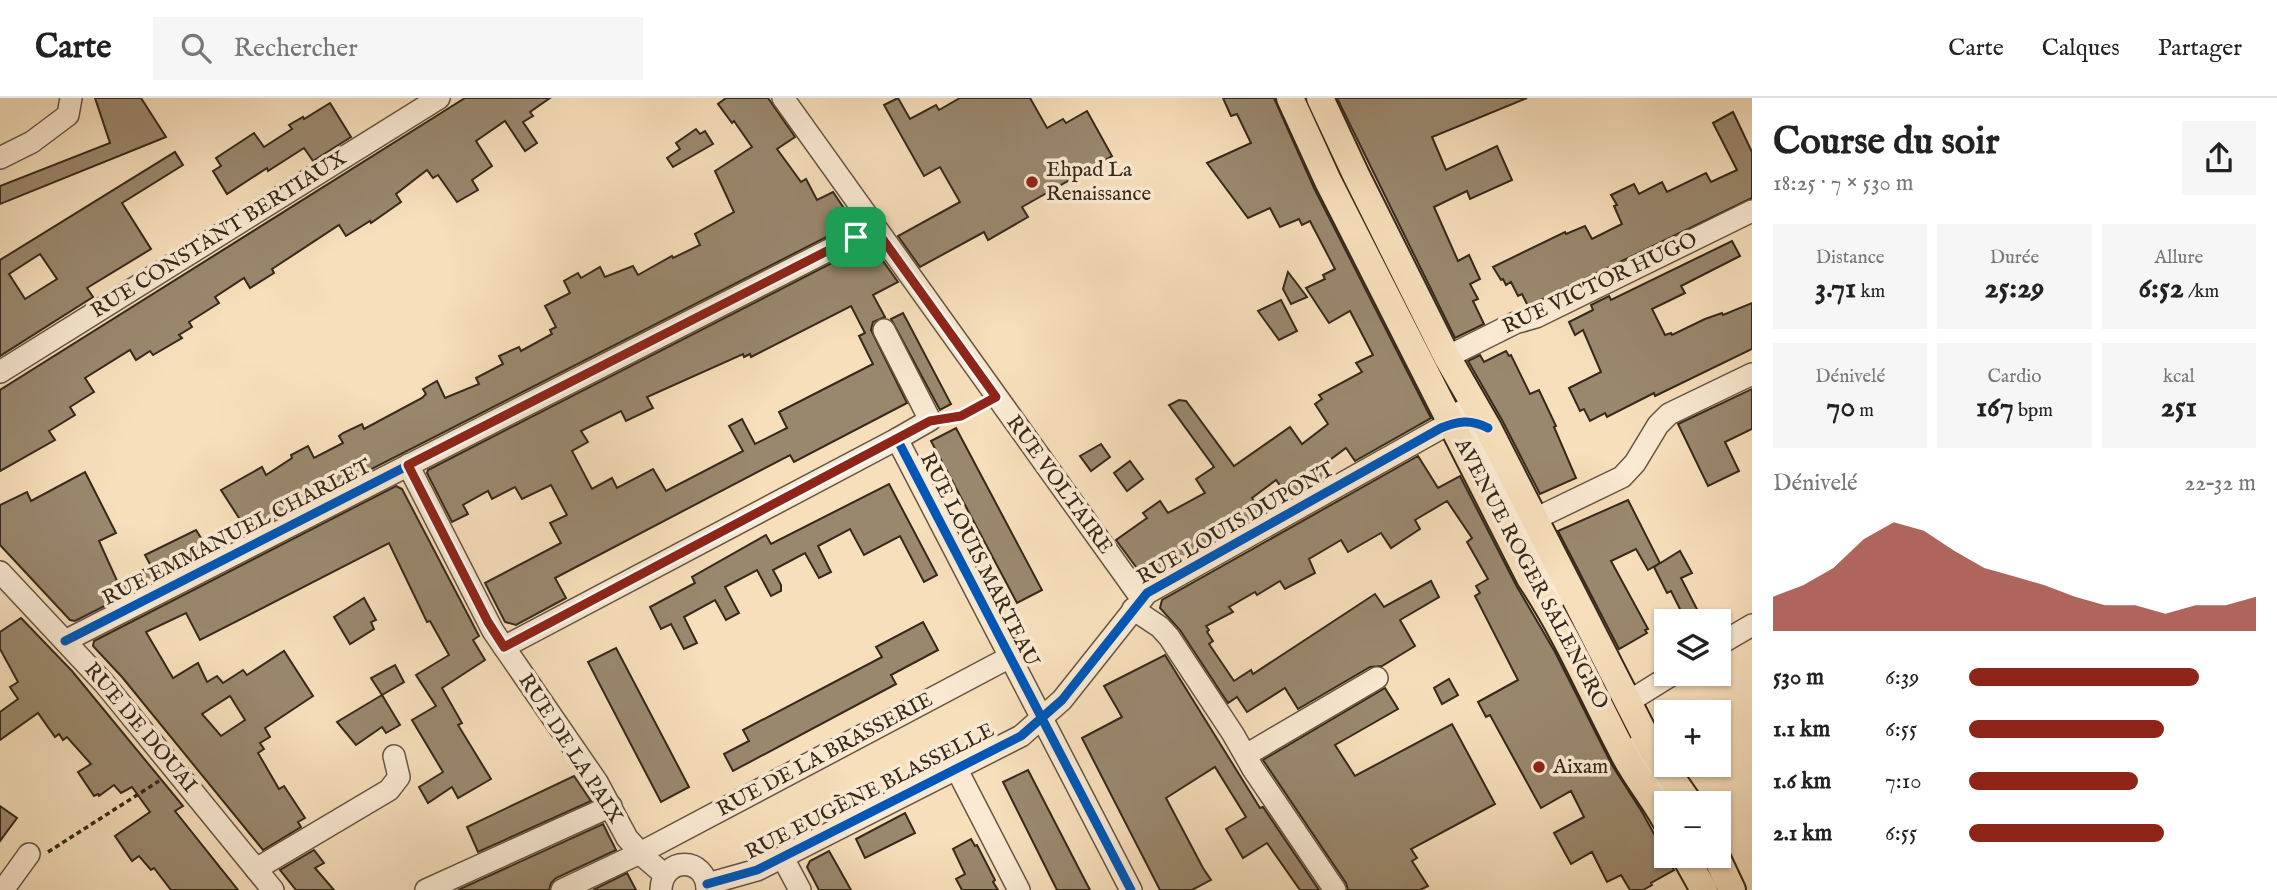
<!DOCTYPE html>
<html lang="fr">
<head>
<meta charset="utf-8">
<style>
	:root { --surface:#fff; --page:#f6f6f6; --text:#222; --muted:#767676; --line:#e0e0e0; --accent:#8f2418 }
	body { margin:0; font-family:"IM FELL English",serif; background:var(--page); color:var(--text); height:100vh; display:flex; flex-direction:column; font-size:26px; white-space:nowrap }
	* { box-sizing:border-box; margin:0 }
	p { font-size:23px; color:var(--muted) }
	.icon { flex:none; width:38px; height:38px; fill:none; stroke:currentColor; stroke-width:2; stroke-linecap:round; stroke-linejoin:round }
	.map { position:relative; flex:1; overflow:hidden }
	.panel { display:flex; flex-direction:column; background:var(--surface); width:525px }
	.panel>* { flex:none }
	.tools { position:absolute; left:1654px; top:511px; display:grid; gap:14px }
	.tools a { display:grid; place-items:center; width:77px; height:77px; border-radius:0px; background:var(--surface); box-shadow:0 2px 5px #0004; font-size:35px }
	.pin { position:absolute; display:grid; place-items:center; width:60px; height:60px; color:#fff; margin:-30px; border-radius:14px; box-shadow:0 4px 10px #0006 }
	.round { display:grid; place-items:center; flex:none; width:74px; height:74px; border-radius:0px; background:var(--page) }
	.summary { display:flex; align-items:center; justify-content:space-between; height:119px; padding:0 21px }
	h1 { font-size:38px; font-weight:700; line-height:52px }
	.metrics { display:grid; grid-template-columns:repeat(3,1fr); gap:10px; height:119px; padding:7px 21px }
	.metrics div { display:grid; align-content:center; border-radius:0px; background:var(--page); text-align:center }
	.metrics b { font-size:30px; font-weight:700 }
	.metrics small { font-size:19px; font-weight:400 }
	.metrics p { font-size:19px }
	.chart { height:196px; padding:14px 21px }
	.chart p { display:flex; justify-content:space-between }
	.chart svg { width:100%; height:126px; margin-top:7px; fill:var(--accent); opacity:.7 }
	ul { padding:0 21px; list-style:none; font-size:23px }
	li { display:grid; grid-template-columns:112px 84px 1fr; align-items:center; height:52px }
	li i { height:18px; border-radius:9px; background:var(--accent) }
	header { display:flex; align-items:center; gap:42px; box-sizing:border-box; height:98px; padding:0 35px; background:var(--surface); border-bottom:2px solid var(--line) }
	header strong { font-size:33px }
	nav { display:flex; gap:38px; margin-inline-start:auto; font-size:24px }
	.search { width:490px; height:63px; background:var(--page); display:flex; align-items:center; gap:18px; box-sizing:border-box; padding:0 24px; border-radius:0px; color:var(--muted); font-size:26px }
	main { display:flex; flex:1; min-height:0 }
	.map>svg:first-child { display:block }
	.building { fill:#9a886e; stroke:#35291a; stroke-width:2; fill-rule:evenodd }
	.lines { fill:none; stroke-linecap:round; stroke-linejoin:round }
	.minor-casing { stroke:#665642; stroke-width:24 }
	.major-casing { stroke:#35291a; stroke-width:30 }
	.path { stroke:#35291a; stroke-width:3.5; stroke-dasharray:5 3.5; stroke-linecap:butt }
	.minor { stroke:#faead3; stroke-width:21 }
	.major { stroke:#f7dfbb; stroke-width:26 }
	.cycleway-casing { stroke:#faead3; stroke-width:13 }
	.cycleway { stroke:#0057b8; stroke-width:9 }
	.route-casing { stroke:#fff; stroke-width:14 }
	.route { stroke:#8f2418; stroke-width:9 }
	.poi-dot { fill:#8f2418; stroke:#faead3; stroke-width:2.5 }
	.labels { text-anchor:middle; dominant-baseline:central; stroke-width:7; stroke-linejoin:round; paint-order:stroke }
	.poi-label { font-size:21px; fill:#35291a; stroke:#faead3; text-anchor:start }
	.street-label { font-size:21px; fill:#35291a; stroke:#faead3 }
</style>
</head>
<body>
<header>
<strong>Carte</strong>
<div class="search"><svg class="icon" aria-label="search" viewBox="0 0 24 24"><circle cx="10" cy="10" r="6"/><path d="M15 15l6 6"/></svg>Rechercher</div>
<nav><a>Carte</a><a>Calques</a><a>Partager</a></nav>
</header>
<main>
<div class="map">
<svg width="1752" height="792" viewBox="0 0 1752 792">
	<rect width="100%" height="100%" fill="#f7dfbb"/>
	<filter id="stains"><feTurbulence type="fractalNoise" baseFrequency=".00286" numOctaves="4"/><feColorMatrix values="0 0 0 0 .2 0 0 0 0 .09 0 0 0 0 .02 0 0 0 .5 -.17"/></filter>
	<radialGradient id="worn" r=".72"><stop offset=".6" stop-color="#630" stop-opacity="0"/><stop offset="1" stop-color="#630" stop-opacity=".3"/></radialGradient>
	<!-- building -->
	<g class="building">
		<path d="M95,0H141L166,39L0,106V88L110,45Z"/>
		<path d="M465,0H550L530,14L533,18L523,24L537,45L525,53L505,23L476,43L492,68L472,82L478,92L457,104L438,77L433,80L427,72L396,96L401,104L371,125L370,123L346,138L339,127L272,171L274,175L250,190L244,180L215,199L219,205L189,224L192,229L179,237L182,240L153,257L150,253L136,262L130,252L85,280L94,294L70,309L75,317L49,333L55,342L0,373V292Z"/>
		<path d="M726,0H768L795,39L777,51L801,84L806,81L817,102L833,94L852,122V126L248,434L221,392L262,369L266,377L292,360L291,357L308,348L314,360L343,345L339,338L343,335L362,326L364,331L422,300L426,296L423,291L437,283L445,300L479,286L476,280L503,266L499,258L519,249L521,253L552,236L550,232L556,229L545,208L570,195L564,183L578,175L581,180L600,169L605,179L633,168L638,177L672,158L673,160L700,147L695,136L734,114L715,73L752,49L734,23L732,25L718,6Z"/>
		<path d="M898,0L910,21L936,7L939,12L960,0H1030L1047,30L1063,21L1066,25L1087,13L1112,58L1022,109L1028,119L988,142L984,134L920,169L898,138L960,104L940,69L924,78L884,7Z"/>
		<path d="M1223,0H1274L1314,90L1431,320L1355,363L1346,350L1319,370L1326,379L1289,400L1276,382L1252,400L1262,415L1145,481L1116,442L1147,420L1143,415L1160,403L1168,415L1205,395L1196,381L1214,369L1169,307L1179,302L1186,303L1234,368L1290,329L1302,346L1328,326L1315,306L1322,301L1319,297L1362,274L1356,265L1373,257L1350,213L1329,225L1306,190L1325,181L1323,177L1335,171L1310,123L1302,127L1299,121L1280,129L1270,110L1248,120L1207,65L1251,45L1237,16L1231,18Z"/>
		<path d="M1337,0H1527L1432,39L1446,72L1497,48L1512,82L1470,101L1467,93L1434,109L1458,163L1469,157L1480,181L1470,186L1478,201L1473,203L1484,226L1455,240Z"/>
		<path d="M330,5L351,39L313,63L304,50L268,73L267,70L227,96L213,73L221,68L216,60L254,35L264,49L292,31L289,27L303,19L304,21Z"/>
		<path d="M1733,14L1752,54V100L1531,207L1528,208L1522,196L1518,198L1511,184L1506,187L1503,181L1501,182L1493,169L1565,134L1566,136L1585,128L1592,141L1622,126L1614,108L1617,107L1611,97L1634,86L1639,96L1662,84L1667,94L1706,75L1711,84L1737,72L1713,25Z"/>
		<path d="M696,31L700,36L705,33L713,46L673,69L667,60L680,51L676,45Z"/>
		<path d="M175,54L183,67L122,105L151,151L87,190L93,199L0,258V162ZM40,156L57,181L25,201L9,176Z"/>
		<path d="M1732,143L1740,158L1681,188L1685,195L1652,211L1665,237L1671,235L1672,237L1705,221L1722,215L1723,217L1752,205V251L1655,298L1654,295L1607,319L1605,315L1590,323L1584,311L1580,313L1569,290L1601,274L1583,232L1575,237L1569,224L1593,212L1591,207L1609,198L1611,202Z"/>
		<path d="M867,147L873,149L898,184L873,197L885,219L873,224L871,232L907,305L794,364L790,357L555,480L566,500L516,527L505,524L485,485L561,445L550,425L567,417L551,387L522,401L515,389L492,401L488,393L463,407L468,416L452,424L427,375L428,372ZM851,208L865,235L859,238L873,266L779,314L787,330L755,346L742,321L729,328L743,353L666,393L653,371L617,390L612,380L592,391L572,353L588,344L581,333L621,313L626,323L653,310L647,299L743,256L744,259L750,256L751,259Z"/>
		<path d="M1288,174L1307,199L1291,206L1283,191Z"/>
		<path d="M1281,202L1297,233L1279,242L1258,213Z"/>
		<path d="M903,215L951,306L940,312L891,221Z"/>
		<path d="M1506,253L1509,258L1511,257L1530,296L1539,292L1556,328L1554,329L1576,380L1540,396L1502,322L1468,263L1480,257L1484,264Z"/>
		<path d="M1752,291V331L1725,344L1739,373L1708,388L1678,326Z"/>
		<path d="M956,330L1042,492L1017,505L931,343Z"/>
		<path d="M1101,346L1110,359L1091,373L1080,358Z"/>
		<path d="M1418,358L1438,390L1460,378L1516,487L1555,554L1612,667L1642,714L1674,772L1651,785L1652,787L1643,792H1630L1621,777L1607,784L1592,754L1571,766L1554,735L1584,719L1571,693L1541,710L1490,617L1486,619L1478,604L1518,582L1475,498L1480,495L1476,488L1488,481L1467,444L1472,440L1447,403L1415,422L1420,431L1391,450L1381,435L1348,454L1341,442L1309,461L1315,475L1285,491L1280,483L1257,497L1255,494L1229,509L1233,514L1206,528L1209,532L1207,534L1213,543L1209,546L1234,583L1251,572L1253,576L1375,496L1384,509L1431,483L1439,499L1400,522L1415,548L1382,568L1370,569L1298,611L1285,590L1247,614L1237,599L1228,605L1180,532L1160,510L1162,502Z"/>
		<path d="M1130,363L1143,381L1127,393L1114,375Z"/>
		<path d="M85,374L116,435L99,443L118,485L151,468L145,457L196,432L203,443L217,436L223,448L75,523L70,522L0,447V407L27,394L31,403Z"/>
		<path d="M889,386L937,477L924,484L900,438L864,457L850,431L818,448L831,474L819,480L805,455L773,472L781,487V493L771,498L757,472L725,489L739,515L726,522L715,502L684,519L697,545L684,551L671,526L661,531L650,509L695,485L692,479L766,437L771,446Z"/>
		<path d="M396,388L402,391L479,538L473,542L485,562L442,590L462,625L458,627L491,681L458,700L452,689L428,705L419,689L443,674L412,622L436,608L416,577L449,557L430,523L427,524L389,445L200,542L186,515L146,534L173,580L198,565L207,584L217,578L223,585L243,572L247,577L284,553L313,598L265,630L270,639L260,645L264,651L258,655L279,691L284,688L305,720L298,724L301,729L263,752L122,579L93,548L94,543ZM230,598L245,622L221,638L202,616Z"/>
		<path d="M1628,402L1660,465L1648,472L1636,451L1611,463L1648,531L1645,532L1647,535L1619,551L1558,433Z"/>
		<path d="M1680,453L1692,475L1681,480L1703,523H1686L1671,493L1667,495L1654,469Z"/>
		<path d="M364,500L376,522L371,524L374,531L350,546L334,519Z"/>
		<path d="M21,520L72,573L183,708L175,713L238,792H171L154,770L151,772L139,758L132,763L115,738L150,714L132,689L121,695L114,687L99,698L98,696L94,698L78,674L91,666L67,639L63,642L59,636L55,639L38,615L0,642V614L18,601L10,589L18,584L0,551V534Z"/>
		<path d="M923,524L938,552L891,577L896,586L733,673L724,656L749,643L743,632L882,559L876,549Z"/>
		<path d="M616,550L689,689L661,704L588,564Z"/>
		<path d="M1165,557L1260,710L1263,709L1319,792H1300L1267,745L1243,760L1226,731L1246,719L1215,669L1166,700L1203,770L1211,782L1192,792H1160L1082,640L1122,619L1104,588Z"/>
		<path d="M395,567L404,584L382,597L371,580Z"/>
		<path d="M1449,581L1458,597L1442,606L1434,590Z"/>
		<path d="M1385,590L1398,611L1335,647L1355,678L1452,626L1495,706L1411,751L1417,760L1412,763L1428,788L1420,792H1348L1346,785L1263,662Z"/>
		<path d="M382,597L400,627L386,635L382,629L356,647L337,624Z"/>
		<path d="M1028,672L1078,769L1090,792H1057L1003,684Z"/>
		<path d="M574,678L591,703L478,754L467,729Z"/>
		<path d="M0,708L17,720L0,743Z"/>
		<path d="M905,715L915,735L865,760L856,741Z"/>
		<path d="M603,726L616,752L556,780L551,785L549,792H458Z"/>
		<path d="M971,741L975,748L977,747L995,782L993,784L998,792H962L956,781L965,776L953,751Z"/>
		<path d="M314,752L324,765L315,770L334,792H296L280,772Z"/>
		<path d="M829,753L837,767L851,792H819L807,769L810,763Z"/>
		<path d="M627,775L636,792H593Z"/>
	</g>
	<g class="lines">
		<defs>
			<g id="minor">
				<path d="M783,0L1141,500"/>
				<path d="M0,60L32,44L68,17L71,0"/>
				<path d="M884,232L930,322L897,341"/>
				<path d="M1447,259L1515,225L1536,219L1752,113"/>
				<path d="M0,274L439,0"/>
				<path d="M1460,314L1555,500"/>
				<path d="M408,367L493,533L597,684L627,740L644,759L665,777"/>
				<path d="M1522,432L1535,421L1622,379L1635,365L1658,327L1669,316L1752,276"/>
				<path d="M0,474L104,585L273,792"/>
				<path d="M1133,511L1160,529L1169,539L1233,636L1253,671L1335,792"/>
				<path d="M65,543L874,129"/>
				<path d="M1718,547L1752,527"/>
				<path d="M504,549L897,341L1131,792"/>
				<path d="M1628,604L1673,576"/>
				<path d="M1639,647L1667,705"/>
				<path d="M1246,657L1377,580"/>
				<path d="M956,670L1019,792"/>
				<path d="M783,760L800,792"/>
				<path d="M256,771L389,692L399,679L394,658"/>
				<path d="M707,786L757,772L1021,638L1062,602L1147,495L1441,330C1458,323 1471,321 1488,330"/>
				<path d="M3,792L29,756"/>
				<path d="M426,792L611,708"/>
				<path d="M562,792L640,755L1010,559"/>
				<path d="M661,792C662,758 707,758 707,792"/>
			</g>
			<g id="major">
				<path d="M1290,0L1328,83L1530,480C1568,537 1594,600 1626,660C1638,682 1654,701 1666,723"/>
				<path d="M1320,0L1356,77L1447,259L1488,330L1653,653L1689,705"/>
				<path d="M1685,758L1704,792"/>
				<path d="M1716,758L1732,792"/>
			</g>
		</defs>
		<!-- minor casing -->
		<use href="#minor" class="minor-casing"/>
		<!-- major casing -->
		<use href="#major" class="major-casing"/>
		<!-- path -->
		<g class="path">
			<path d="M949,320L961,318L981,307"/>
			<path d="M48,754L159,683"/>
		</g>
		<!-- minor -->
		<use href="#minor" class="minor"/>
		<!-- major -->
		<use href="#major" class="major"/>
		<defs>
			<g id="cycleway">
				<path d="M65,543L874,129"/>
				<path d="M504,549L897,341L1131,792"/>
				<path d="M707,786L757,772L1021,638L1062,602L1147,495L1441,330C1458,323 1471,321 1488,330"/>
			</g>
		</defs>
		<!-- cycleway casing -->
		<use href="#cycleway" class="cycleway-casing"/>
		<!-- cycleway -->
		<use href="#cycleway" class="cycleway"/>
	</g>
	<g class="lines">
		<defs>
			<path id="route" d="M874,129L996,299L961,318L930,323L504,549L488,524L408,367Z"/>
		</defs>
		<!-- route casing -->
		<use href="#route" class="route-casing"/>
		<!-- route -->
		<use href="#route" class="route"/>
	</g>
	<!-- markers -->
	<g class="poi-dot">
		<circle cx="1032" cy="84" r="7"/>
		<circle cx="1539" cy="669" r="7"/>
	</g>
	<g class="labels">
		<!-- poi labels -->
		<g class="poi-label">
			<text x="1046" y="72">Ehpad La<tspan x="1046" dy="24">Renaissance</tspan></text>
			<text x="1553" y="669">Aixam</text>
		</g>
		<!-- street labels -->
		<g class="street-label">
			<text transform="translate(219 137) rotate(-32)">RUE CONSTANT BERTIAUX</text>
			<text transform="translate(1600 186) rotate(-25)">RUE VICTOR HUGO</text>
			<text transform="translate(1059 387) rotate(54)">RUE VOLTAIRE</text>
			<text transform="translate(1236 426) rotate(-30)">RUE LOUIS DUPONT</text>
			<text transform="translate(237 435) rotate(-27)">RUE EMMANUEL CHARLET</text>
			<text transform="translate(979 462) rotate(63)">RUE LOUIS MARTEAU</text>
			<text transform="translate(1531 476) rotate(62)">AVENUE ROGER SALENGRO</text>
			<text transform="translate(140 630) rotate(50)">RUE DE DOUAI</text>
			<text transform="translate(570 651) rotate(57)">RUE DE LA PAIX</text>
			<text transform="translate(825 657) rotate(-28)">RUE DE LA BRASSERIE</text>
			<text transform="translate(870 694) rotate(-27)">RUE EUGÈNE BLASSELLE</text>
		</g>
	</g>
	<rect width="100%" height="100%" filter="url(#stains)"/>
	<rect width="100%" height="100%" fill="url(#worn)"/>
</svg>
<div class="tools">
<a><svg class="icon" aria-label="layers" viewBox="0 0 24 24"><path d="M12 4l9 5-9 5-9-5zM3 14l9 5 9-5"/></svg></a>
<a>+</a>
<a>−</a>
</div>
<div class="pin" style="left:856px;top:139px;background:#1e9e55"><svg class="icon" aria-label="arrive" viewBox="0 0 24 24"><path d="M6 21V4h12l-3 4 3 4H6"/></svg></div>
</div>
<section class="panel">
<div class="summary"><div><h1>Course du soir</h1><p>18:25 · 7 × 530 m</p></div><a class="round"><svg class="icon" aria-label="share" viewBox="0 0 24 24"><path d="M12 15V3M7 8l5-5 5 5M5 13v7h14v-7"/></svg></a></div>
<div class="metrics">
<div><p>Distance</p><b>3.71<small> km</small></b></div>
<div><p>Durée</p><b>25:29</b></div>
<div><p>Allure</p><b>6:52<small> /km</small></b></div>
</div>
<div class="metrics">
<div><p>Dénivelé</p><b>70<small> m</small></b></div>
<div><p>Cardio</p><b>167<small> bpm</small></b></div>
<div><p>kcal</p><b>251</b></div>
</div>
<div class="chart"><p><span>Dénivelé</span>22–32 m</p>
<svg viewBox="0 0 160 44" preserveAspectRatio="none"><path d="M0 44V32L10 28L20 22L30 12L40 6L50 9L60 16L70 22L80 25L90 28L100 32L110 35L120 35L130 38L140 35L150 35L160 32V44z"/></svg>
</div>
<ul>
<li><b>530 m</b>6:39<i style="width:80%"></i></li>
<li><b>1.1 km</b>6:55<i style="width:68%"></i></li>
<li><b>1.6 km</b>7:10<i style="width:59%"></i></li>
<li><b>2.1 km</b>6:55<i style="width:68%"></i></li>
</ul>
</section>
</main>
</body>
</html>
